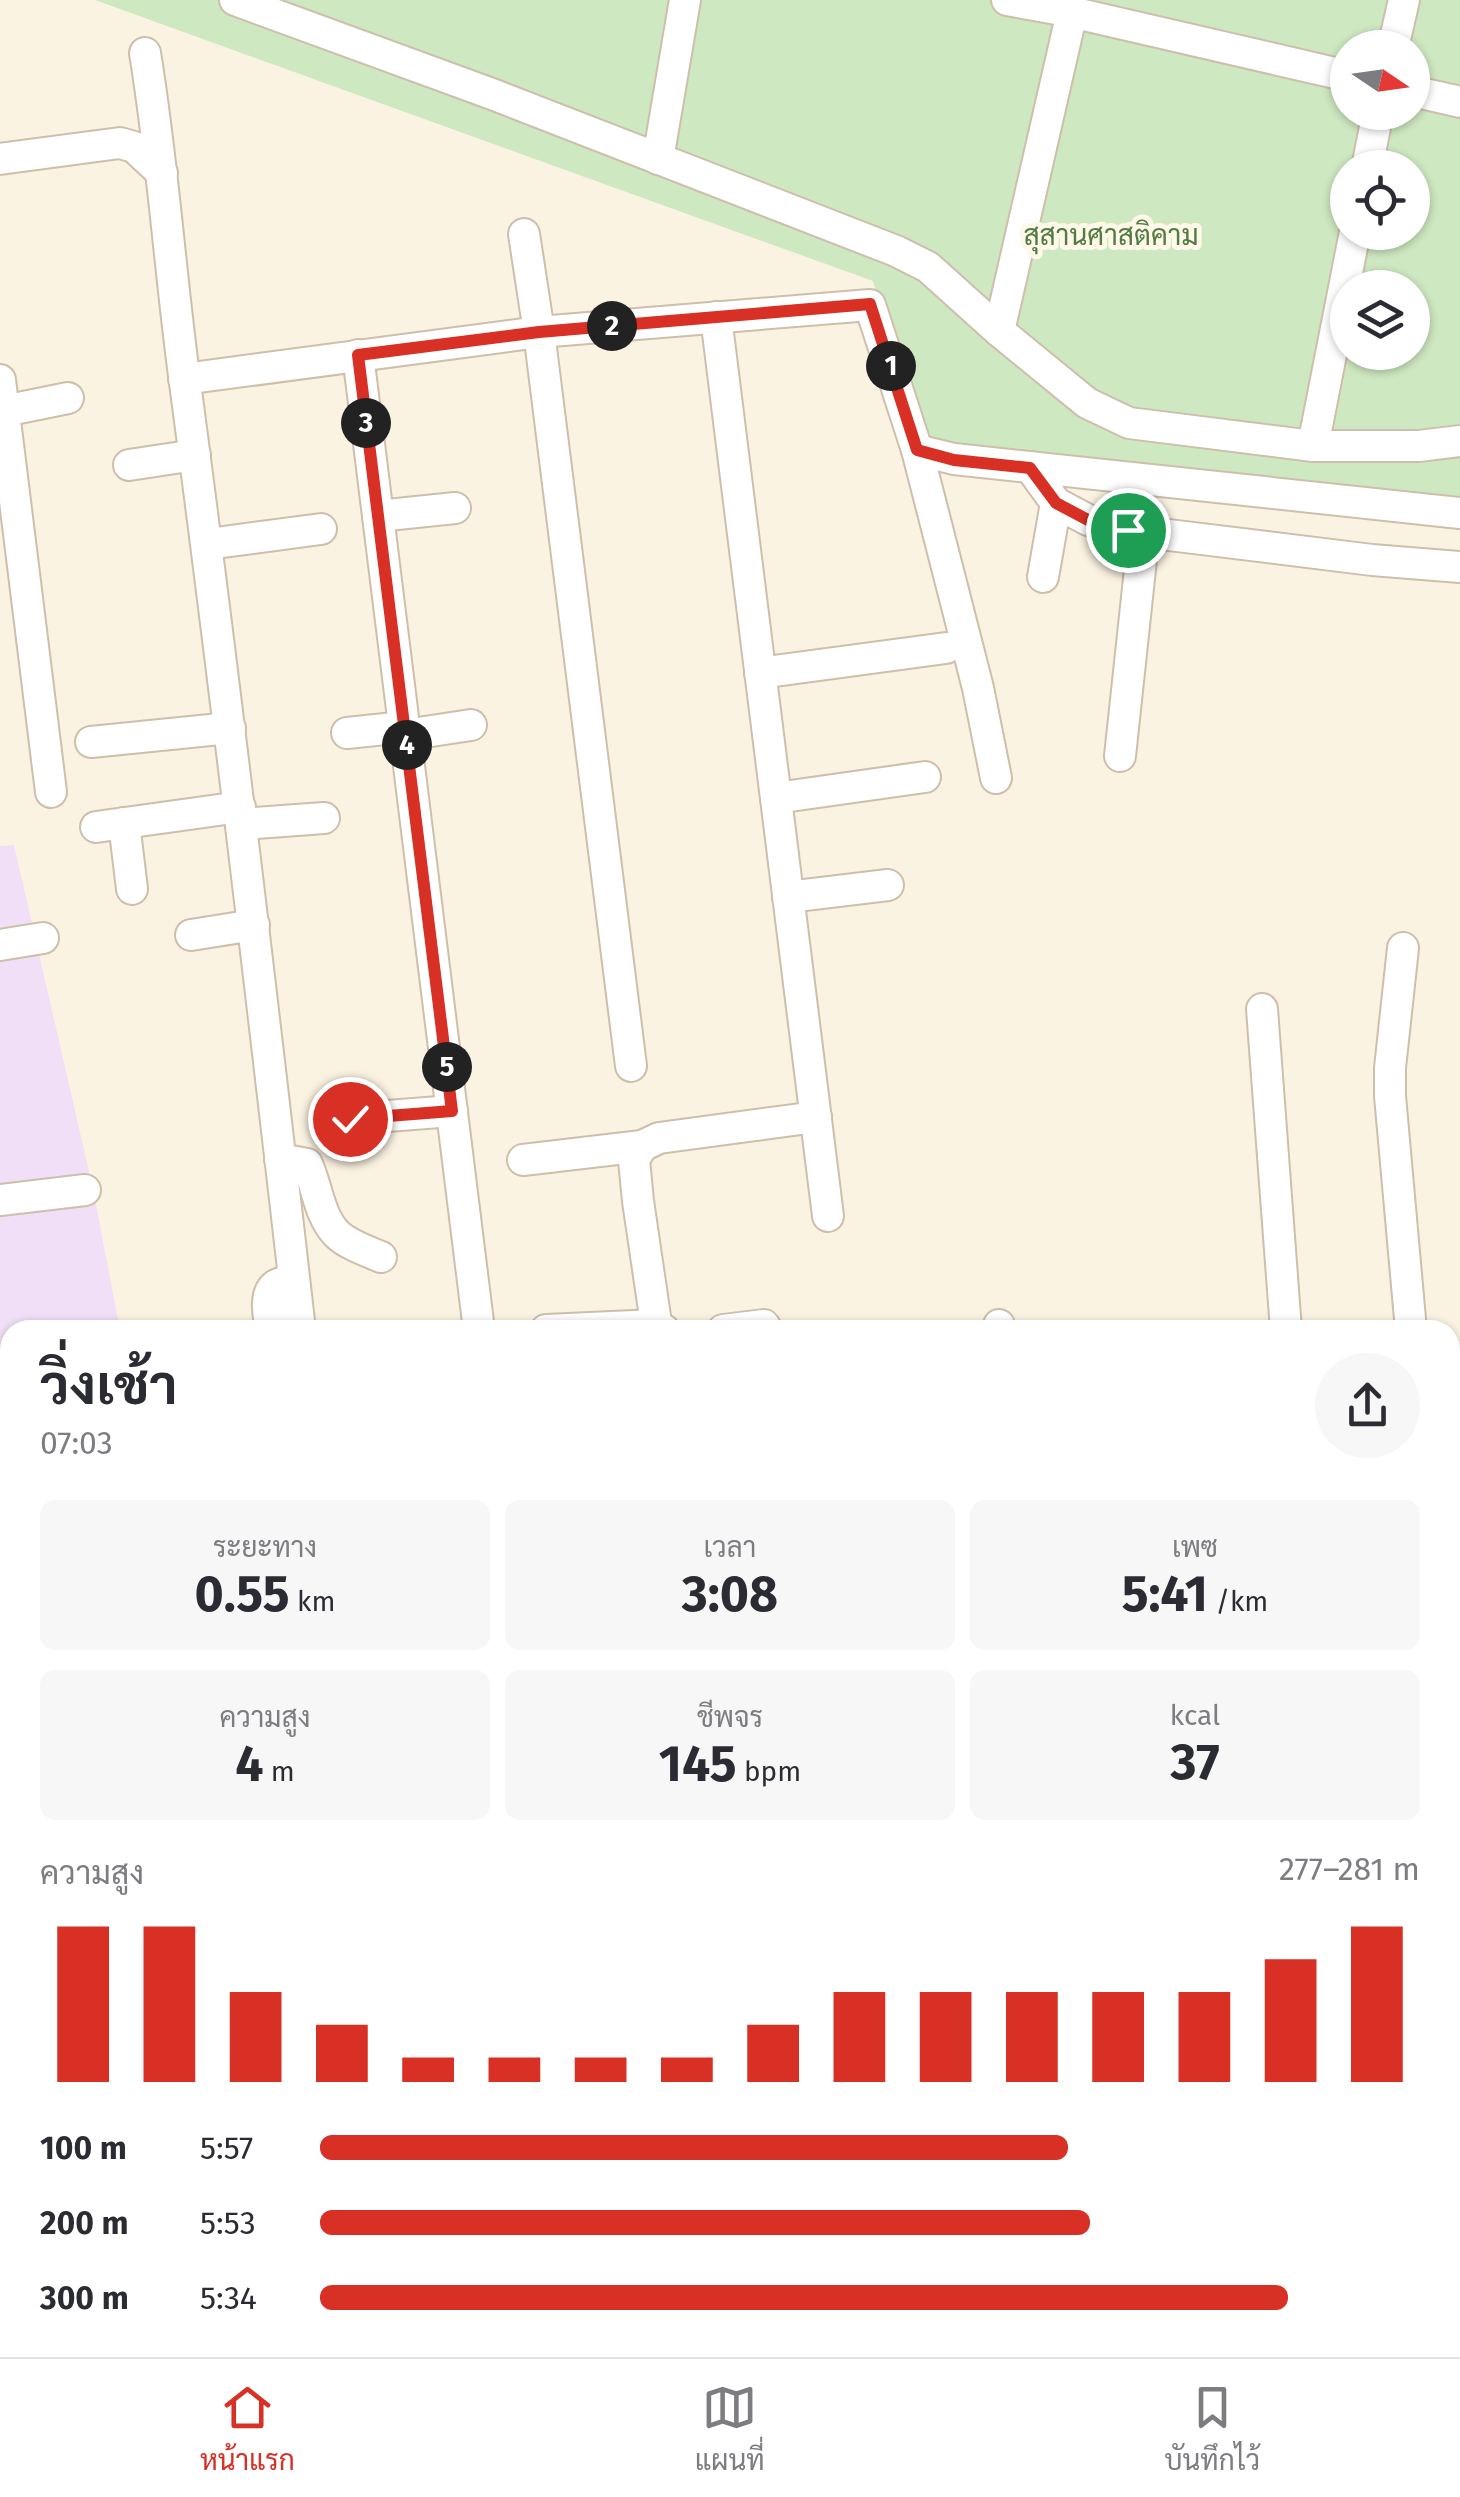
<!DOCTYPE html>
<html lang="th">
<head>
<meta charset="utf-8">
<style>
	:root { --surface:#fff; --page:#f7f7f7; --text:#2b2b33; --muted:#7c7c81; --line:#e1e1e2; --accent:#d93025 }
	body { margin:0; font-family:"Fira Sans",Sarabun,sans-serif; background:var(--page); color:var(--text); height:100vh; display:flex; flex-direction:column; font-size:38px; white-space:nowrap }
	* { box-sizing:border-box; margin:0 }
	p { font-size:32px; color:var(--muted) }
	.icon { flex:none; width:55px; height:55px; fill:none; stroke:currentColor; stroke-width:2; stroke-linecap:round; stroke-linejoin:round }
	.map { position:relative; flex:1; overflow:hidden }
	.details { position:absolute; left:0px; top:1320px; width:1460px; height:1038px; display:flex; flex-direction:column; background:var(--surface); border-radius:30px 30px 0 0; box-shadow:0 2px 8px #0004 }
	.details>* { flex:none }
	.needle { width:65px; rotate:103deg }
	.fabs { position:absolute; left:1330px; top:30px; display:grid; gap:20px }
	.fabs a { display:grid; place-items:center; width:100px; height:100px; border-radius:50%; background:var(--surface); box-shadow:0 2px 8px #0004; font-size:50px }
	.pin { position:absolute; display:grid; place-items:center; width:85px; height:85px; color:#fff; margin:-42px; border:5px solid #fff; border-radius:50%; box-shadow:0 2px 10px #0007 }
	.km { position:absolute; width:50px; height:50px; margin:-25px; border-radius:50%; background:#222; color:#fff; font-size:28px; line-height:50px; text-align:center }
	.round { display:grid; place-items:center; flex:none; width:105px; height:105px; border-radius:52px; background:var(--page) }
	.head { display:flex; align-items:center; justify-content:space-between; height:170px; padding:0 40px }
	h1 { font-size:55px; font-weight:700; line-height:75px }
	.figures { display:grid; grid-template-columns:repeat(3,1fr); gap:15px; height:170px; padding:10px 40px }
	.figures div { display:grid; align-content:center; border-radius:15px; background:var(--page); text-align:center }
	.figures b { font-size:50px; font-weight:700 }
	.figures small { font-size:28px; font-weight:400 }
	.figures p { font-size:28px }
	.chart { height:280px; padding:20px 40px }
	.chart p { display:flex; justify-content:space-between }
	.chart svg { width:100%; height:180px; margin-top:10px; stroke:var(--accent); stroke-width:6 }
	ul { padding:0 40px; list-style:none; font-size:32px }
	li { display:grid; grid-template-columns:160px 120px 1fr; align-items:center; height:75px }
	li i { height:25px; border-radius:12px; background:var(--accent) }
	.dock { display:flex; justify-content:space-around; align-items:center; height:140px; border-top:2px solid var(--line); background:var(--surface); font-size:28px; color:var(--muted) }
	.dock a { display:grid; justify-items:center; gap:5px }
	.dock .current { color:var(--accent) }
	.map>svg:first-child { display:block }
	.residential { fill:#f3e6d0 }
	.education { fill:#f0dff7 }
	.green { fill:#cee8c1; fill-rule:evenodd }
	.lines { fill:none; stroke-linecap:round; stroke-linejoin:round }
	.minor-casing { stroke:#cebeac; stroke-width:34 }
	.minor { stroke:#fff; stroke-width:30 }
	.route-casing { stroke:#fff; stroke-width:20 }
	.route { stroke:#d93025; stroke-width:12 }
	.labels { text-anchor:middle; dominant-baseline:central; stroke-width:10; stroke-linejoin:round; paint-order:stroke }
	.park-label { font-size:28px; fill:#517d44; stroke:#fff7e8 }
</style>
</head>
<body>
<div class="map">
<svg width="1460" height="2357" viewBox="0 0 1460 2357">
	<rect width="100%" height="100%" fill="#fbf3e2"/>
	<!-- residential -->
	<path class="residential" d="M913,2348H1189L1191,2357H915Z"/>
	<!-- education -->
	<path class="education" d="M14,845L93,1189L120,1330H10V1865L0,1866V846Z"/>
	<!-- green -->
	<path class="green" d="M95,0H1460V507L943,453L919,438L873,281ZM1348,48H1412V112H1348ZM1348,168H1412V232H1348ZM1348,288H1412V352H1348Z"/>
	<g class="lines">
		<defs>
			<g id="minor">
				<path d="M235,0L492,94L896,251L928,267L999,331L1087,403L1129,423L1313,446H1419L1460,441"/>
				<path d="M1007,0L1062,10L1348,76"/>
				<path d="M1393,48L1404,0"/>
				<path d="M145,53C163,162 170,273 185,383C227,698 264,1014 300,1330"/>
				<path d="M1412,91L1460,102"/>
				<path d="M0,159L120,143L134,147L162,173"/>
				<path d="M658,159L685,0"/>
				<path d="M1367,168L1378,112"/>
				<path d="M524,234L539,332L631,1066"/>
				<path d="M716,317L828,1216"/>
				<path d="M999,331L1072,12"/>
				<path d="M358,355L479,1330"/>
				<path d="M184,379L539,332L870,305L917,450L954,459L1460,513"/>
				<path d="M0,380L51,792"/>
				<path d="M4,411L68,398"/>
				<path d="M1313,446L1355,232"/>
				<path d="M917,450L978,688L996,778"/>
				<path d="M129,465L195,455"/>
				<path d="M1030,467L1056,503L1088,520L1128,530L1372,560L1460,567"/>
				<path d="M378,516L455,508"/>
				<path d="M208,544L321,529"/>
				<path d="M1043,577L1056,503"/>
				<path d="M760,673L946,648"/>
				<path d="M347,733L404,727"/>
				<path d="M405,735L471,725"/>
				<path d="M91,742L230,728"/>
				<path d="M1120,756L1144,532"/>
				<path d="M776,798L925,777"/>
				<path d="M124,823L132,889"/>
				<path d="M242,824L324,818"/>
				<path d="M96,827L240,807"/>
				<path d="M788,897L888,885"/>
				<path d="M191,935L254,925"/>
				<path d="M0,945L43,938"/>
				<path d="M1403,948L1390,1068V1096L1411,1330"/>
				<path d="M1262,1009L1286,1330"/>
				<path d="M349,1119L452,1111"/>
				<path d="M280,1159L307,1164C317,1186 319,1215 336,1233C346,1244 367,1251 381,1257"/>
				<path d="M523,1160L642,1146"/>
				<path d="M0,1200L85,1190"/>
				<path d="M999,1325L1000,1330"/>
				<path d="M271,1330C269,1317 263,1294 276,1285C281,1282 288,1282 294,1280"/>
				<path d="M546,1330L656,1325L664,1330"/>
				<path d="M657,1330L638,1201L634,1160L642,1146L659,1138L816,1117"/>
				<path d="M723,1330L764,1325L767,1330"/>
				<path d="M0,1455L10,1456"/>
				<path d="M1450,1727L1460,1726"/>
				<path d="M0,1820H10"/>
				<path d="M0,1867L10,1866"/>
				<path d="M1450,1913L1460,1912"/>
				<path d="M0,2279L10,2278"/>
				<path d="M120,2348L121,2357"/>
				<path d="M980,2348L983,2357"/>
				<path d="M1119,2348L1121,2357"/>
				<path d="M431,2357L445,2348"/>
				<path d="M1323,2357L1346,2351"/>
			</g>
		</defs>
		<!-- minor casing -->
		<use href="#minor" class="minor-casing"/>
		<!-- minor -->
		<use href="#minor" class="minor"/>
	</g>
	<g class="lines">
		<defs>
			<path id="route" d="M350,1119L452,1111L358,355L539,332L870,304L917,450L954,460L1030,468L1056,503L1088,520L1128,530"/>
		</defs>
		<!-- route casing -->
		<use href="#route" class="route-casing"/>
		<!-- route -->
		<use href="#route" class="route"/>
	</g>
	<g class="labels">
		<!-- park labels -->
		<g class="park-label">
			<text x="1111" y="235">สุสานศาสติคาม</text>
		</g>
	</g>
</svg>
<div class="fabs">
<a><svg class="needle" viewBox="-14 -14 28 28"><path d="M0-13l5 13h-10z" fill="#e53935"/><path d="M0 13l5-13h-10z" fill="#7c7c81"/></svg></a>
<a><svg class="icon" aria-label="locate" viewBox="0 0 24 24"><circle cx="12" cy="12" r="6"/><path d="M12 2v4M12 18v4M2 12h4M18 12h4"/></svg></a>
<a><svg class="icon" aria-label="layers" viewBox="0 0 24 24"><path d="M12 4l9 5-9 5-9-5zM3 14l9 5 9-5"/></svg></a>
</div>
<div class="pin" style="left:1128px;top:530px;background:#1e9e55"><svg class="icon" aria-label="arrive" viewBox="0 0 24 24"><path d="M6 21V4h12l-3 4 3 4H6"/></svg></div>
<div class="pin" style="left:350px;top:1119px;background:#d93025"><svg class="icon" aria-label="check" viewBox="0 0 24 24"><path d="M5 12l5 5 9-10"/></svg></div>
<b class="km" style="left:891px;top:366px">1</b>
<b class="km" style="left:612px;top:326px">2</b>
<b class="km" style="left:366px;top:423px">3</b>
<b class="km" style="left:407px;top:745px">4</b>
<b class="km" style="left:447px;top:1067px">5</b>
<section class="details">
<div class="head"><div><h1>วิ่งเช้า</h1><p>07:03</p></div><a class="round"><svg class="icon" aria-label="share" viewBox="0 0 24 24"><path d="M12 15V3M7 8l5-5 5 5M5 13v7h14v-7"/></svg></a></div>
<div class="figures">
<div><p>ระยะทาง</p><b>0.55<small> km</small></b></div>
<div><p>เวลา</p><b>3:08</b></div>
<div><p>เพซ</p><b>5:41<small> /km</small></b></div>
</div>
<div class="figures">
<div><p>ความสูง</p><b>4<small> m</small></b></div>
<div><p>ชีพจร</p><b>145<small> bpm</small></b></div>
<div><p>kcal</p><b>37</b></div>
</div>
<div class="chart"><p><span>ความสูง</span>277–281 m</p>
<svg viewBox="0 0 160 44" preserveAspectRatio="none"><path d="M5 44V6M15 44V6M25 44V22M35 44V30M45 44V38M55 44V38M65 44V38M75 44V38M85 44V30M95 44V22M105 44V22M115 44V22M125 44V22M135 44V22M145 44V14M155 44V6"/></svg>
</div>
<ul>
<li><b>100 m</b>5:57<i style="width:68%"></i></li>
<li><b>200 m</b>5:53<i style="width:70%"></i></li>
<li><b>300 m</b>5:34<i style="width:88%"></i></li>
</ul>
</section>
</div>
<nav class="dock">
<a class="current"><svg class="icon" aria-label="home" viewBox="0 0 24 24"><path d="M3 11l9-7 9 7M6 9v11h12V9"/></svg>หน้าแรก</a>
<a><svg class="icon" aria-label="map" viewBox="0 0 24 24"><path d="M3 6l6-2 6 2 6-2v14l-6 2-6-2-6 2zM9 4v14M15 6v14"/></svg>แผนที่</a>
<a><svg class="icon" aria-label="saved" viewBox="0 0 24 24"><path d="M7 4h10v16l-5-4-5 4z"/></svg>บันทึกไว้</a>
</nav>
</body>
</html>
